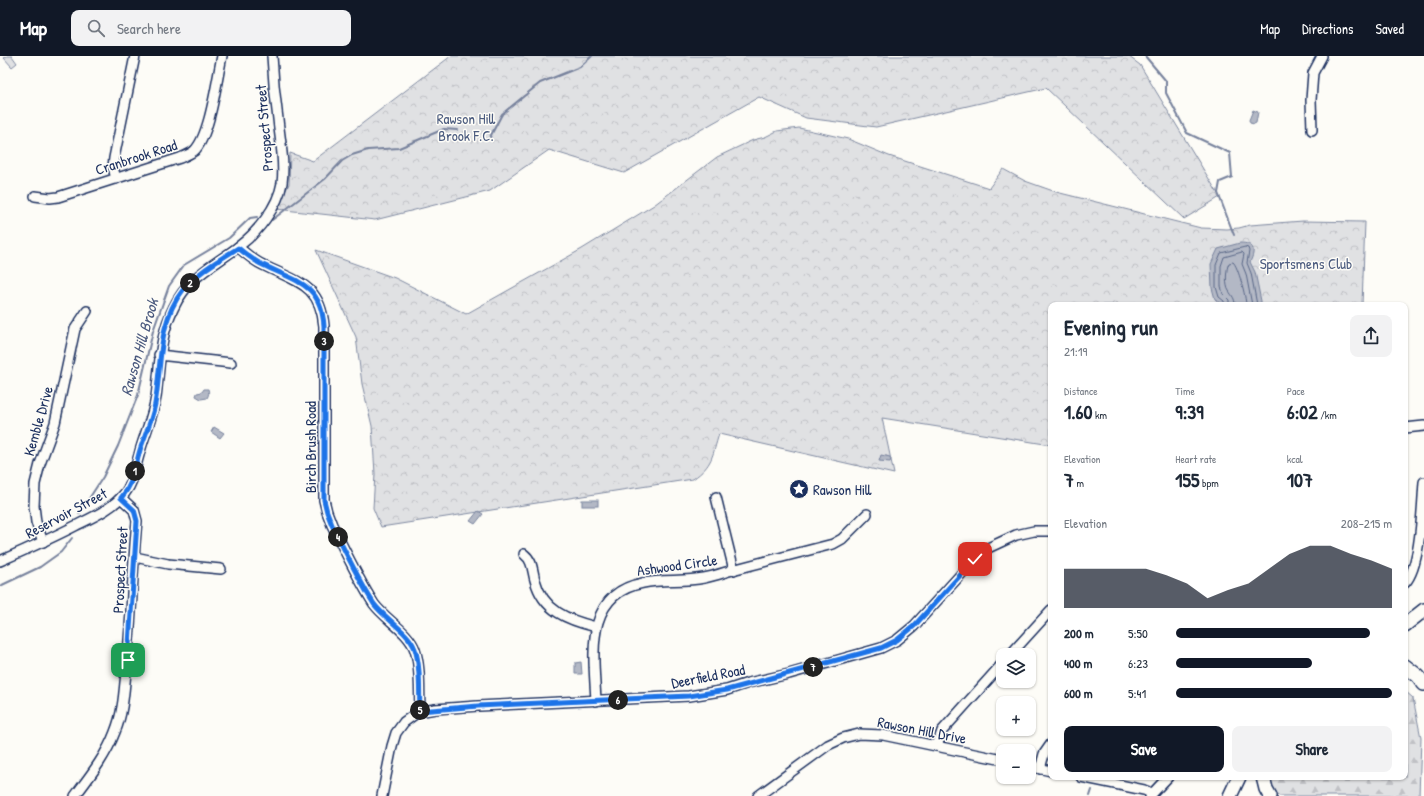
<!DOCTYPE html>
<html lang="en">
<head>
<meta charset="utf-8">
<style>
	:root { --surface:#fff; --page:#f2f2f3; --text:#1f2937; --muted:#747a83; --accent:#111827 }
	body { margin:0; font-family:"Patrick Hand",sans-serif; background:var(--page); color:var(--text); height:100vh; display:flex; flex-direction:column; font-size:15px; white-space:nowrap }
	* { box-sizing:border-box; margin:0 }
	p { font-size:13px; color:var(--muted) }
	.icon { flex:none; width:22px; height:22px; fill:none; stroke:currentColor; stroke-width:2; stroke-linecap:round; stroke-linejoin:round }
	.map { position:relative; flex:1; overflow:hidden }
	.sheet { position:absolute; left:1048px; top:246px; width:360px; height:478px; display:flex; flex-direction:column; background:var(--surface); border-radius:8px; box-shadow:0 1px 3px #0004 }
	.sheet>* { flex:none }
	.fabs { position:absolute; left:996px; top:592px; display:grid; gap:8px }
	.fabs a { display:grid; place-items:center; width:40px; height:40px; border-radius:8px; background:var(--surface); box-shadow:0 1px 3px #0004; font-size:20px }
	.pin { position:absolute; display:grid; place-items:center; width:34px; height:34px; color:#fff; margin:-17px; border-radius:8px; box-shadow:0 2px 6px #0006 }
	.km { position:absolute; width:20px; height:20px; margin:-10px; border-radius:50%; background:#222; color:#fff; font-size:11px; line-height:20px; text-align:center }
	.round { display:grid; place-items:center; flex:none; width:42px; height:42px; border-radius:8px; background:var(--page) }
	.headline { display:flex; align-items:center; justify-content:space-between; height:68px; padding:0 16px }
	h1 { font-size:22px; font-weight:800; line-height:30px }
	.stats { display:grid; grid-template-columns:repeat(3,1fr); gap:6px; height:68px; padding:4px 16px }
	.stats div { display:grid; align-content:center }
	.stats b { font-size:20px; font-weight:800 }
	.stats small { font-size:11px; font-weight:400 }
	.stats p { font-size:11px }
	.chart { height:112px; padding:8px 16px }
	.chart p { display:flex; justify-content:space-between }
	.chart svg { width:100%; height:72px; margin-top:4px; fill:var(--accent); opacity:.7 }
	.cta { display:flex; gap:8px; margin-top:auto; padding:8px 16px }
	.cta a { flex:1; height:46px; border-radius:8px; background:var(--accent); color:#fff; font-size:16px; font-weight:800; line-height:46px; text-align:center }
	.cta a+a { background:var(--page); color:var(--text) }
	ul { padding:0 16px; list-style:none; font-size:13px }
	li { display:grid; grid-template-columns:64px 48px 1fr; align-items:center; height:30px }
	li i { height:10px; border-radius:5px; background:var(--accent) }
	header { display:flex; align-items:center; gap:24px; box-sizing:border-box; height:56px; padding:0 20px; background:var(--accent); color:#fff }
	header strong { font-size:19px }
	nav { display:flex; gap:22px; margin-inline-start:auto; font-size:14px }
	.search { width:280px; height:36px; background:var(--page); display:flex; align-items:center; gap:10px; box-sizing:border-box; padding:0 14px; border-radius:8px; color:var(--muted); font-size:15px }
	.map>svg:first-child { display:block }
	.forest { fill:url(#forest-firs); stroke:#7e88a0 }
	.park { fill:url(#park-crowns); stroke:#7e88a0 }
	.pitch { fill:#e0e1e3; stroke:#7e88a0 }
	.water { fill:#b3b8c5; stroke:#76819c }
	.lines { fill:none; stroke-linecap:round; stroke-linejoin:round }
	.shore { stroke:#586687; stroke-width:1 }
	.stream { stroke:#76819c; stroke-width:2 }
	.minor-casing { stroke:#1b2f5e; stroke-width:12 }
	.highway-casing { stroke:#1b2f5e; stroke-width:16 }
	.minor { stroke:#fdfcf7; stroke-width:9 }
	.highway { stroke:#fdfcf7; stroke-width:13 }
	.route-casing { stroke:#fff; stroke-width:8 }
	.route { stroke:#1a73e8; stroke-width:5 }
	.labels { text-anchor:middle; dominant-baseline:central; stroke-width:3; stroke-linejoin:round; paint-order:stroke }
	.park-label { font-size:15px; fill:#4c5c7f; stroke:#fdfcf7 }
	.street-label { font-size:15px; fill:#1b2f5e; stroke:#fdfcf7 }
	.poi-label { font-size:15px; fill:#1b2f5e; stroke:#fdfcf7; text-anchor:start }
	.water-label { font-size:16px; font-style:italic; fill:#49587d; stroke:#fdfcf7 }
</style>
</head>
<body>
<header>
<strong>Map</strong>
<div class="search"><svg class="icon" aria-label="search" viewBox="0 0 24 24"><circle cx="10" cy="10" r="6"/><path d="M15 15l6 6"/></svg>Search here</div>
<nav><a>Map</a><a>Directions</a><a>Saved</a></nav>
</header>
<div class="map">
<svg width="1424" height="740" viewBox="0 0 1424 740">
	<defs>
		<pattern id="forest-firs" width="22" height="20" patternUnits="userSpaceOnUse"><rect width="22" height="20" fill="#e0e1e3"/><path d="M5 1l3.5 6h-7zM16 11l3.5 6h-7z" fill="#c0c1c5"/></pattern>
		<pattern id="park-crowns" width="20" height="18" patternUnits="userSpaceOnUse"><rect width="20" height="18" fill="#e0e1e3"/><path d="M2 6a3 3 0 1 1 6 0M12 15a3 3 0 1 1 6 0" fill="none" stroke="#c0c1c5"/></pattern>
	</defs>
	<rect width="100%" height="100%" fill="#fdfcf7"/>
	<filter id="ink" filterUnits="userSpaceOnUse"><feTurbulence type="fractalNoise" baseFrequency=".025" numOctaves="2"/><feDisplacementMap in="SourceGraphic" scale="8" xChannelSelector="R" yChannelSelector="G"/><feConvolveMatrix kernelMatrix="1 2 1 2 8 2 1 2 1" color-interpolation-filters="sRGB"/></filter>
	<g filter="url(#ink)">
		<!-- forest -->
		<path class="forest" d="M1405,635L1413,642L1421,682L1419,740H1279L1268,725V721H1405Z"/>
		<!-- park -->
		<g class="park">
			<path d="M451,0H1128L1140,9L1220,141L1184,163L1046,32L876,71L806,62L759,41L624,117L549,94L490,135L375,164L276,153L289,128L290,97L313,105Z"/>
			<path d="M799,72L848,83L889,100L989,132L1003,113L1025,125L1056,136L1201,172L1227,173L1239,172L1250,169L1303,165L1365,166L1362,249H1051V389L882,362L894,418L719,378C712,400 713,409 693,423L381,471L373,452L375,418L372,370L362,328L356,281L316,194L395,222L466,258L582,193L654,149L717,101L753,84L765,81L777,75Z"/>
		</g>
		<!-- pitch -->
		<path class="pitch" d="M7,0H12L17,7L12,11L4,2Z"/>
		<!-- water -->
		<g class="water">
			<path d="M1253,54L1258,56L1256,67L1254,68L1250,67L1249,64Z"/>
			<path d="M1240,187C1254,187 1256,194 1250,206L1255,216L1261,245V249H1222L1215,243L1212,232L1211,208L1218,193Z"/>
			<path d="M204,333H208C209,336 209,339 207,342L201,343L196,340L197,337L202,336Z"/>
			<path d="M214,371L224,377L220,382L211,376Z"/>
			<path d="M881,399L890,401L891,403L890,406L879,405Z"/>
			<rect x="582" y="444" width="16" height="6"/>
			<path d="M478,455L483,458L475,468L470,465Z"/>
			<path d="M581,606L582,618H575V607Z"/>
		</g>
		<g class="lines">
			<!-- shore -->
			<g class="shore">
				<path d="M1224,249V245L1219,241L1216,231V209L1221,197L1245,191L1248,192L1249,195L1247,207L1251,217L1257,249"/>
				<path d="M1229,249V244L1223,238L1221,230V210L1224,201L1242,196L1244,198L1242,208L1246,218L1252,249"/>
				<path d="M1235,249C1235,242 1232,240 1229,235C1225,230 1226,212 1229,207L1233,206C1238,210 1246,241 1246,249"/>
			</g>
			<!-- stream -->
			<g class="stream">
				<path d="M1145,0L1166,25V37L1187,77L1230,97L1232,121L1220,126L1218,137L1234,179"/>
				<path d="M489,83L502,58L540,27L580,11L592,0"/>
				<path d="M272,164L325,123L342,105L352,99L368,94L399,92L444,73L457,74"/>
				<path d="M79,458L103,421L118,390L138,339L153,275L169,230L184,209L229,182L250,162L257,161"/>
				<path d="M0,530L40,511L61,496L72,482"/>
				<path d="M1090,740L1092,734"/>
			</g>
			<defs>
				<g id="minor">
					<path d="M1312,74L1311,44L1313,17L1322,0"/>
					<path d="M116,123L113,111L114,102L135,0"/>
					<path d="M35,140L50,142L58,141L180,102C185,100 190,98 194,95C210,80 217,23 222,0"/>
					<path d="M238,191C246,198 254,205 263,209C296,226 320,227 324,270V444L327,456L332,469C345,495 358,523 374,548C385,563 409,576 415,594C421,612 419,635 420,655"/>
					<path d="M159,299L231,307"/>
					<path d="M1405,372L1424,370"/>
					<path d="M716,441L734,514"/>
					<path d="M43,486L36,466L34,450L35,428L40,408L55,367L75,273L87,255"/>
					<path d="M524,498C533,505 532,514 535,524C543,555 568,564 596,571"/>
					<path d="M135,501L168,508L221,513"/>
					<path d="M0,505C25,494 50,483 75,470C93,461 112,453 125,437C134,426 135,412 139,399C144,379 153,361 156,341C160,310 159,280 174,251C188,221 213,210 238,191C257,177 278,151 282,127C285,106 280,84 278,63C275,42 273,21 272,0"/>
					<path d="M1405,527C1421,510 1422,451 1424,426"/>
					<path d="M1010,599L1051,554"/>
					<path d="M596,645C594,600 583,538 643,527C663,523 684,526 704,522C715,520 725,516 736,513C768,505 801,496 833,488L842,483L867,458"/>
					<path d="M937,690L942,675L1003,607"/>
					<path d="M1029,710L1051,715"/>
					<path d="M1040,713L1044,698L1051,688"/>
					<path d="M1081,721L1144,734L1152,737"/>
					<path d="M75,740C90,720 106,700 115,676C123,657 124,636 126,616C132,566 132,515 137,465L134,454L121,442"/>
					<path d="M382,740L392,690L396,677L404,666L418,656L435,653L478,650L689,640L727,634L748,627L789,618L881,592L897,584L914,570L973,505L988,492L1016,479L1034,475H1051"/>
					<path d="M758,740L828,689L843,682L859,678L883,679L1003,704"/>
					<path d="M1150,740L1168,721"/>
				</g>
				<g id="highway">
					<path d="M1405,569L1424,554"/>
					<path d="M1405,610L1418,620L1424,628"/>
					<path d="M1263,721L1266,733L1270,740"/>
					<path d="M1230,740L1239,721"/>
				</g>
			</defs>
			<!-- minor casing -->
			<use href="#minor" class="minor-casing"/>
			<!-- highway casing -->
			<use href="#highway" class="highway-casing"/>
			<!-- minor -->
			<use href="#minor" class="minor"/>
			<!-- highway -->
			<use href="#highway" class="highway"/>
		</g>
	</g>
	<g class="lines" filter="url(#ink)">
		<defs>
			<path id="route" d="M128,604L137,465L134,454L121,442C134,427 135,411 140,394C145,379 152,364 155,348C162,309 157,267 183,234C198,216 219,204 238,192C246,198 254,205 263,209C295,225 321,227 324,270V444L327,456L332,469C345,495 358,523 374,548C385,563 409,576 415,593C421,611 419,636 420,655L478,650L689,640L727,634L881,592L897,584L914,570L975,503"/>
		</defs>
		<!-- route casing -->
		<use href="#route" class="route-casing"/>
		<!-- route -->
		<use href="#route" class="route"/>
	</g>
	<!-- icons -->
	<defs>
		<symbol id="sight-disc" viewBox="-11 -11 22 22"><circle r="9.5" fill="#1b2f5e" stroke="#fdfcf7"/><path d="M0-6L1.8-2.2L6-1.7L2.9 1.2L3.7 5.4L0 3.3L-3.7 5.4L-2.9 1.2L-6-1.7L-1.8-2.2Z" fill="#fff"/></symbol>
	</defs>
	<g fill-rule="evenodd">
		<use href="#sight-disc" x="788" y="422" width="22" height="22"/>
	</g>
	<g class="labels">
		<!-- park labels -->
		<g class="park-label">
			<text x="466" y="62">Rawson Hill<tspan x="466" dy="17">Brook F.C.</tspan></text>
			<text x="1306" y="207">Sportsmens Club</text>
		</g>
		<!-- street labels -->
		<g class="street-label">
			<text transform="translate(264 72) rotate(-95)">Prospect Street</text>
			<text transform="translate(136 101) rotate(-18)">Cranbrook Road</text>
			<text transform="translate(38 365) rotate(-74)">Kemble Drive</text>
			<text transform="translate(310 391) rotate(-90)">Birch Brush Road</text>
			<text transform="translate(66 457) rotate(-28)">Reservoir Street</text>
			<text transform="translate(677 509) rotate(-8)">Ashwood Circle</text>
			<text transform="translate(120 514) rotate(-87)">Prospect Street</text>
			<text transform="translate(708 620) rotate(-11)">Deerfield Road</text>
			<text transform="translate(922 674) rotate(11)">Rawson Hill Drive</text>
		</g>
		<!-- poi labels -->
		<g class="poi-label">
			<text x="813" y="433">Rawson Hill</text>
		</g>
		<!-- water labels -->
		<g class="water-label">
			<text transform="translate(139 291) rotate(-74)">Rawson Hill Brook</text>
		</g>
	</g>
</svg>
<div class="fabs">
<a><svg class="icon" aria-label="layers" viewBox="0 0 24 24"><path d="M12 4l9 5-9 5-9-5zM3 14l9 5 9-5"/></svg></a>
<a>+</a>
<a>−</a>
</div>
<div class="pin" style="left:128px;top:604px;background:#1e9e55"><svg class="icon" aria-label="arrive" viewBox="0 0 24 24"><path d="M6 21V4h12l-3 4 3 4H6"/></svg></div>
<div class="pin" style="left:975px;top:503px;background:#d93025"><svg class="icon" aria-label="check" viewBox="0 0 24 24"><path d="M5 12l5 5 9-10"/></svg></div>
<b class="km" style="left:135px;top:415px">1</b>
<b class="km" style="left:190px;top:227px">2</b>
<b class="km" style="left:324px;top:285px">3</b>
<b class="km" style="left:338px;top:481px">4</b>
<b class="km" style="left:420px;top:654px">5</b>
<b class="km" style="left:618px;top:644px">6</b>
<b class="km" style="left:813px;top:611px">7</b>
<section class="sheet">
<div class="headline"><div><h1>Evening run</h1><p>21:19</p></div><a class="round"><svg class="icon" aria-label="share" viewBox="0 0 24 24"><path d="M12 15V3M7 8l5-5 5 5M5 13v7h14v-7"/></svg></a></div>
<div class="stats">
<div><p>Distance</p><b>1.60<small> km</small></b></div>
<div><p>Time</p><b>9:39</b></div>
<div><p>Pace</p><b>6:02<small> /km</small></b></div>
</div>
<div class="stats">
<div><p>Elevation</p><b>7<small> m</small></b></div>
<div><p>Heart rate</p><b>155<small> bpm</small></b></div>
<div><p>kcal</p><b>107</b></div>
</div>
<div class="chart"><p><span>Elevation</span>208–215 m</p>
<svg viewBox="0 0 160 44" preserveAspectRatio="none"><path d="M0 44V20L10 20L20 20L30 20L40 20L50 24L60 29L70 38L80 33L90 29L100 20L110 11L120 6L130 6L140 11L150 15L160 20V44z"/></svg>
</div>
<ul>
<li><b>200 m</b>5:50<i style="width:90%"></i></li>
<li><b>400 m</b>6:23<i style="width:63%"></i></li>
<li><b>600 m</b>5:41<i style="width:100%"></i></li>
</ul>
<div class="cta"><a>Save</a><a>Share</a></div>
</section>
</div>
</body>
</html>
